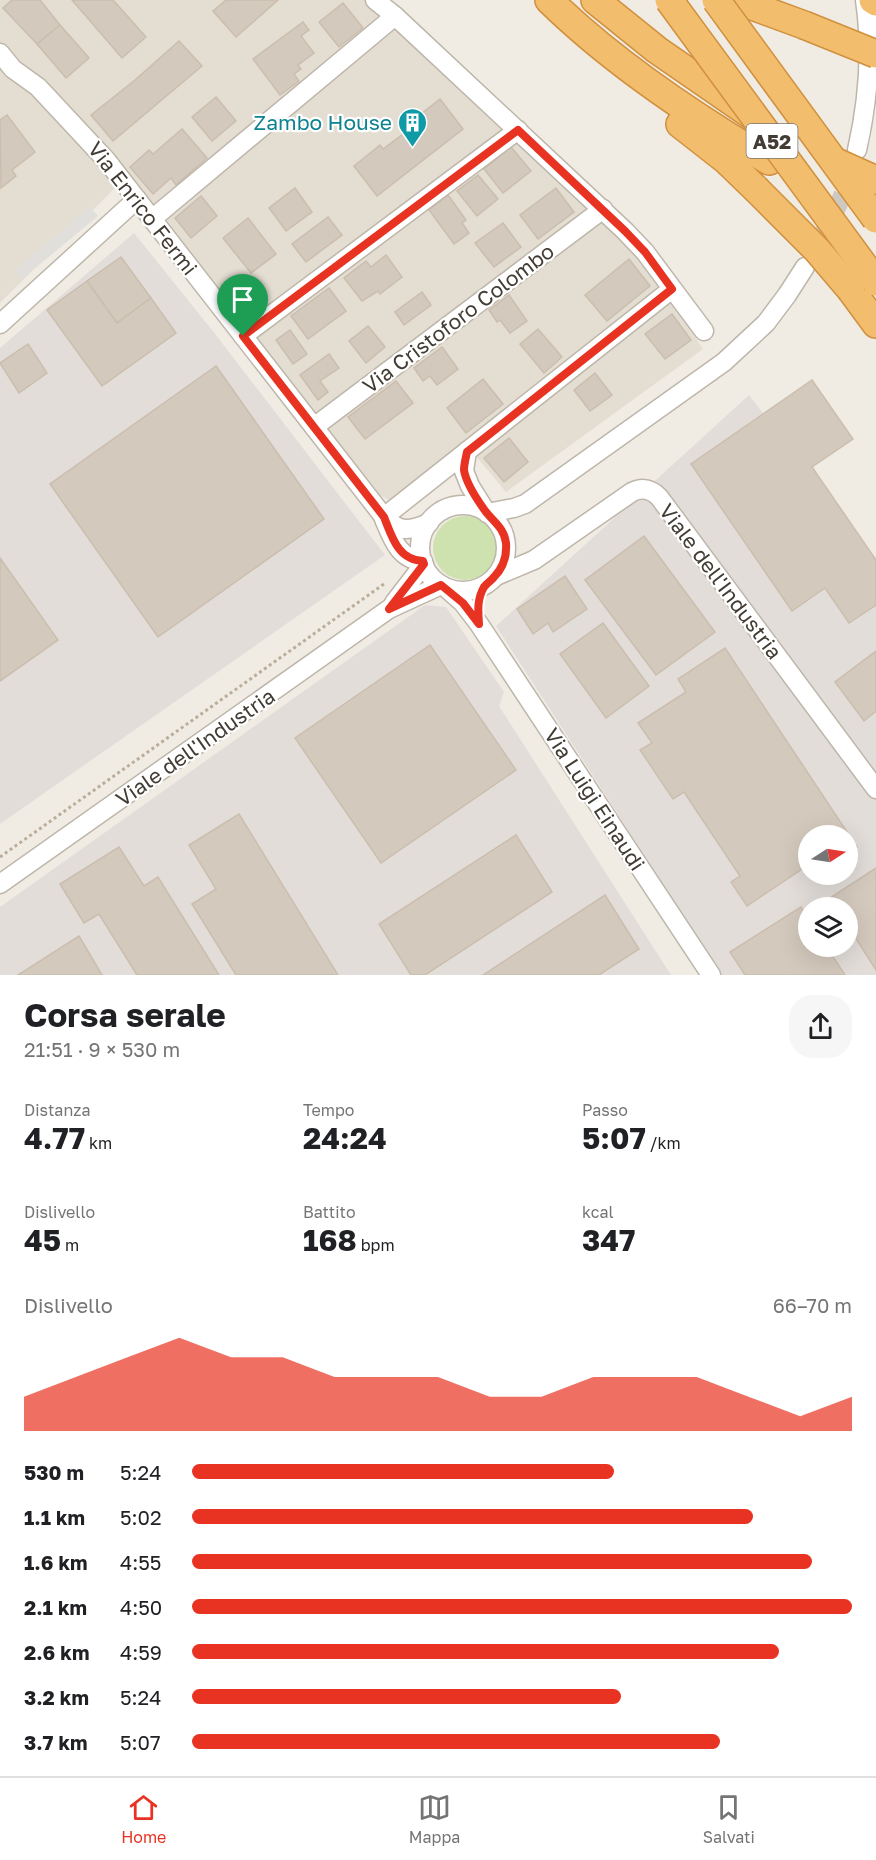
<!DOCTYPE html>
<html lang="it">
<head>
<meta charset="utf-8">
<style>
	:root { --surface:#fff; --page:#f6f6f6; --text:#202124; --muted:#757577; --line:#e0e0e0; --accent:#e93322 }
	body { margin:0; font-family:"Golos Text",sans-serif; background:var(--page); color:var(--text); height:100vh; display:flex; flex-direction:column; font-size:22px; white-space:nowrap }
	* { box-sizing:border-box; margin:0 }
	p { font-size:20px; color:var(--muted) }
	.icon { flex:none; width:33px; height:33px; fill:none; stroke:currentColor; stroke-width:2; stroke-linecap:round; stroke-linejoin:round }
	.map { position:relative; height:975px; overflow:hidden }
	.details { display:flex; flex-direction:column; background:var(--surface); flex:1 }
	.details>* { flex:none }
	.needle { width:39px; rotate:78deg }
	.tools { position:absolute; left:798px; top:825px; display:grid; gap:12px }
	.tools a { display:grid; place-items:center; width:60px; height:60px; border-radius:50%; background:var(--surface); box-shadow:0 6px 24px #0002; font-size:30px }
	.pin { position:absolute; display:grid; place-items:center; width:51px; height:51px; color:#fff; margin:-62px -26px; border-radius:50% 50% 50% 0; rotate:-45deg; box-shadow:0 0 6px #0007 }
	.pin .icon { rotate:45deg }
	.round { display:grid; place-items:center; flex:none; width:63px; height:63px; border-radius:24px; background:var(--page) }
	.headline { display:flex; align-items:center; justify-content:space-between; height:102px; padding:0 24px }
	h1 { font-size:33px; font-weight:700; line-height:45px }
	.metrics { display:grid; grid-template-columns:repeat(3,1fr); gap:9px; height:102px; padding:6px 24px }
	.metrics div { display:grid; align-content:center }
	.metrics b { font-size:30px; font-weight:700 }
	.metrics small { font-size:16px; font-weight:400 }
	.metrics p { font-size:16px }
	.chart { height:168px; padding:12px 24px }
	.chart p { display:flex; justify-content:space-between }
	.chart svg { width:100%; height:108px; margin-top:6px; fill:var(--accent); opacity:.7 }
	ul { padding:0 24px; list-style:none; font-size:20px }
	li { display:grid; grid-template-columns:96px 72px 1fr; align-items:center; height:45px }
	li i { height:15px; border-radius:8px; background:var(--accent) }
	.tab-bar { display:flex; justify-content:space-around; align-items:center; height:84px; border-top:2px solid var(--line); background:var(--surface); font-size:16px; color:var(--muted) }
	.tab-bar a { display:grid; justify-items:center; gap:3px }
	.tab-bar .selected { color:var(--accent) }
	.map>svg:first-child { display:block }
	.residential { fill:#e4ddd2 }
	.industrial { fill:#e2ddd9; fill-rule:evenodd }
	.green { fill:#cee2af }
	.parking { fill:#e1dfdc }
	.building { fill:#d4c9bd; stroke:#cbbeae; stroke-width:1.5 }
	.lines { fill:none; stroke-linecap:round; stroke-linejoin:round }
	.minor-tunnel { stroke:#cdc9c1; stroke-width:18; stroke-dasharray:18 9; stroke-linecap:butt }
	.minor-casing { stroke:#beb6aa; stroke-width:21 }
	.highway-casing { stroke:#d0903e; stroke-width:30 }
	.path { stroke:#bbad9a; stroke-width:3; stroke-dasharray:3 3; stroke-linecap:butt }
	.minor { stroke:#fff; stroke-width:18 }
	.highway { stroke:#f2bd6d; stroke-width:27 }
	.highway-bridge-casing { stroke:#d0903e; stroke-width:30; stroke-linecap:butt }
	.highway-bridge { stroke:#f2bd6d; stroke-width:27 }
	.route-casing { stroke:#fff; stroke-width:12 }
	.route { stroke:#e93322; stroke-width:8 }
	.labels { text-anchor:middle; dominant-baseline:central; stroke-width:4.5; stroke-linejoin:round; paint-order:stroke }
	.shield { fill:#fff; stroke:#7b7671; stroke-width:1.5 }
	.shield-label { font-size:20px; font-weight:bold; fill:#423c34 }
	.culture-label { font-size:21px; fill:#0d838f; stroke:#fff; text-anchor:end }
	.street-label { font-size:21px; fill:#423c34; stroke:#fff }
</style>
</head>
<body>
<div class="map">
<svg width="876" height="975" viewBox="0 0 876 975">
	<rect width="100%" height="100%" fill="#f0ece4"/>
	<!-- residential -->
	<path class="residential" d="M0,0H369L603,209L659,283L703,349L506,492L465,443L394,503L380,495L128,175L0,303Z"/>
	<!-- industrial -->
	<g class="industrial">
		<path d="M134,233L212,330L385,555L0,824V348Z"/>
		<path d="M749,395L876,558V975H722L496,626ZM808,836H848V874H808ZM808,908H848V946H808Z"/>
		<path d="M425,605L446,607L504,692L499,706L671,975H0V907Z"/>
	</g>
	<!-- green -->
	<circle class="green" cx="465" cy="548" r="32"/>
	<!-- parking -->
	<path class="parking" d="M90,207L98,216L22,279L15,270Z"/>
	<!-- building -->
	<g class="building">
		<path d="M12,0H40L60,25L37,44L3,8Z"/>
		<path d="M72,0H113L146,37L122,58Z"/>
		<path d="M226,0H278L236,37L213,11Z"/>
		<path d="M343,3L363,28L339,47L319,22Z"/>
		<path d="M303,22L309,30L301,36L314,53L298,65L301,69L294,74L299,81L280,95L253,59Z"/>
		<path d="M60,25L89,58L66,78L37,44Z"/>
		<path d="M179,41L202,66L113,141L91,115L135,80Z"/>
		<path d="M216,97L236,121L212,141L192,117Z"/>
		<path d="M440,99L463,129L377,196L354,166L380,145L383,149L419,122L416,118Z"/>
		<path d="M7,115L35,152L12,170L16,176L1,188L0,120Z"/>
		<path d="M182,129L207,158L176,185L171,178L153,194L130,167L149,150L153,154Z"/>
		<path d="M511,147L531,171L503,193L484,169Z"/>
		<path d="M478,175L498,199L477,216L457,191Z"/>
		<path d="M295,188L312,212L286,231L269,208Z"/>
		<path d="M556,188L574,212L538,239L520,215Z"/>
		<path d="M448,195L466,220L462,223L469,233L454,244L429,210Z"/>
		<path d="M201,196L217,216L191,238L175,218Z"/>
		<path d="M328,217L342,235L306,262L292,244Z"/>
		<path d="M248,218L276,254L251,273L223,238Z"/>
		<path d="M503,223L521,247L494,267L475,243Z"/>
		<path d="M386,255L402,277L380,294L378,291L362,301L344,278L366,261L371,267Z"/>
		<path d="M121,257L151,298L117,323L87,281Z"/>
		<path d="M629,259L650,286L607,321L585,295Z"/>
		<path d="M87,281L117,323L151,298L176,333L102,386L47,310Z"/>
		<path d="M329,288L346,311L308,339L291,316Z"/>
		<path d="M422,292L431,305L404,325L395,312Z"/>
		<path d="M509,295L527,321L510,333L500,320L497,322L489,310Z"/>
		<path d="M672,314L691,340L665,359L645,334Z"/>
		<path d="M368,326L385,347L366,363L349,341Z"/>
		<path d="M538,329L562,357L544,373L520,344Z"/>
		<path d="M290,330L307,354L293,364L276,340Z"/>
		<path d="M28,344L47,373L19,393L0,363Z"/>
		<path d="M442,347L458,369L437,385L430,376L423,381L414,368Z"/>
		<path d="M329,354L339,368L320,381L328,392L318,400L300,375Z"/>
		<path d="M216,366L324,519L158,637L50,484Z"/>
		<path d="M595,373L612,395L590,411L574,390Z"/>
		<path d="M483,379L503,404L466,433L447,408Z"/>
		<path d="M812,380L853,439L812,467L876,560V605L849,623L825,588L792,611L691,464Z"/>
		<path d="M396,381L413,403L365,439L348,417Z"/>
		<path d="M509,438L528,462L504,482L484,458Z"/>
		<path d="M644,536L715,632L656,675L585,580Z"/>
		<path d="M0,558L58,640L0,681Z"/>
		<path d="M565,576L587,609L553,632L548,623L533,634L517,609Z"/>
		<path d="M603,623L649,686L606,718L560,654Z"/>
		<path d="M430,645L516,770L381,863L295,738Z"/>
		<path d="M725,648L857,847L848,853V836H808V865L747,906L731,882L740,876L684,792L673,799L640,750L652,743L638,723L686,692L678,679Z"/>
		<path d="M876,651V711L864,721L835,682Z"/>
		<path d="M239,814L338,975H236L192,904L216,889L189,845Z"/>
		<path d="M516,835L552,892L425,975H411L379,924Z"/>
		<path d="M119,847L144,886L158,877L219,975H137L99,914L84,923L60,884Z"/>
		<path d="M876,868V970L848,926V908H836L830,898Z"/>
		<path d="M605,895L639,949L599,975H483Z"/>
		<path d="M801,907L808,919V946H826L845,975H745L730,952Z"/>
		<path d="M79,936L102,975H18Z"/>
	</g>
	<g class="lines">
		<!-- minor-tunnel -->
		<path class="minor-tunnel" d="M810,258L838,206L850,175"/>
		<defs>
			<g id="minor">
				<path d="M375,0L395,16L625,231L645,252L704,331"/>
				<path d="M0,53L13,69L38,87L107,161L384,517C399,533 410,531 429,523"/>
				<path d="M857,150C868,102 872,49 865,0"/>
				<path d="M152,219L395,16"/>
				<path d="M0,324L137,199"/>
				<path d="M243,336L518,130"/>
				<path d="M314,427L603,209"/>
				<path d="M467,451L464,471L470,486L487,513"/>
				<circle cx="463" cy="548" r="43"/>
				<path d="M487,513L514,508L525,504L724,362L766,323L787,295L805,267"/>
				<path d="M384,517L672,289"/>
				<path d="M384,519C392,538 399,560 423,561"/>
				<path d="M496,576L534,560L632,492C642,487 651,489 659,497L876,789"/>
				<path d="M446,588L463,603L479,624L711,975"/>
				<path d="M394,603L424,564"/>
				<path d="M0,884L389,609L441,585"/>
			</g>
			<g id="highway">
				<path d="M549,0C612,62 693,116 769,161"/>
				<path d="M595,0L657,50L754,117"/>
				<path d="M736,0L804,25"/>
				<path d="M873,0L876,2"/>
				<path d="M680,124L726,160L756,189"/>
				<path d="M851,290L876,324"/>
			</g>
		</defs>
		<!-- minor casing -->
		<use href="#minor" class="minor-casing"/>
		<!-- highway casing -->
		<use href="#highway" class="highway-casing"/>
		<!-- path -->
		<path class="path" d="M0,857L384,584"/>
		<!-- minor -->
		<use href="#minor" class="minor"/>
		<!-- highway -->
		<use href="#highway" class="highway"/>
		<defs>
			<g id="highway-bridge">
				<path d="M669,0L876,282"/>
				<path d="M716,0L876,219"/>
				<path d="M804,25L876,54"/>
				<path d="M836,162L876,180"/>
				<path d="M756,189L817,250L851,290"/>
			</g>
		</defs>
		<!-- highway-bridge casing -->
		<use href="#highway-bridge" class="highway-bridge-casing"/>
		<!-- highway-bridge -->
		<use href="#highway-bridge" class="highway-bridge"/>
	</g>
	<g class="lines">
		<defs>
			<path id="route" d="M518,130L625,231L645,252L672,289L467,452C466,457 464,464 464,470C466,484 478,501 486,512C494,522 504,528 506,543C507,556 503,568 494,577C491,581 487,583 484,587C477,599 478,611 479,624L463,603L441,585L389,609L424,564L423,561C398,560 392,537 384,517L243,336Z"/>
		</defs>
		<!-- route casing -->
		<use href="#route" class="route-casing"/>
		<!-- route -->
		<use href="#route" class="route"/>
	</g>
	<!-- icons -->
	<defs>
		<symbol id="building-pin" viewBox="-11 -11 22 30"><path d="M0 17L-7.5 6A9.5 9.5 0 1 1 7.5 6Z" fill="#0f9aa8" stroke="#fff"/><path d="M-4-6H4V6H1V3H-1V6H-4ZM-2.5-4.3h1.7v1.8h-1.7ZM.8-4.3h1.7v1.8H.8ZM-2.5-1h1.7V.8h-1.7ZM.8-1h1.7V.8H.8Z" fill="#fff"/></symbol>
	</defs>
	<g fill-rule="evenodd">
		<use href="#building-pin" x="396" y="106" width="33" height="45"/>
	</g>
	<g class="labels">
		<!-- shield labels -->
		<rect class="shield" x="746.5" y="124" width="51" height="34" rx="4.5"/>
		<g class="shield-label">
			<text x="772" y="141">A52</text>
		</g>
		<!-- culture labels -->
		<g class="culture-label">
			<text x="392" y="122">Zambo House</text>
		</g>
		<!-- street labels -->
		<g class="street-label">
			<text transform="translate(143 208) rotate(52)">Via Enrico Fermi</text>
			<text transform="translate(458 318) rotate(-37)">Via Cristoforo Colombo</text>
			<text transform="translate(721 581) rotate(53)">Viale dell'Industria</text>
			<text transform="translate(195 747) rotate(-35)">Viale dell'Industria</text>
			<text transform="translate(595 799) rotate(57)">Via Luigi Einaudi</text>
		</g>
	</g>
</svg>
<div class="tools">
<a><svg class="needle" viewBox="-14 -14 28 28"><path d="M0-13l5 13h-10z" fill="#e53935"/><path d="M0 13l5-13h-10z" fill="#757577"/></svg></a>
<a><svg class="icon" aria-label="layers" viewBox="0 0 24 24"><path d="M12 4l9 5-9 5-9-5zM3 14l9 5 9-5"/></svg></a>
</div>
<div class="pin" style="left:243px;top:336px;background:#1e9e55"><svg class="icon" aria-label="arrive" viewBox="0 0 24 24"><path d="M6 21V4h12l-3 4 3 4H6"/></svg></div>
</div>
<section class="details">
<div class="headline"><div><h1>Corsa serale</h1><p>21:51 · 9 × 530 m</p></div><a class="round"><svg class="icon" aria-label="share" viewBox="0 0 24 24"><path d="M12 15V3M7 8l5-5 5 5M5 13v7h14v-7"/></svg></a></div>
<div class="metrics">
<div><p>Distanza</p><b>4.77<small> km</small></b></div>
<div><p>Tempo</p><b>24:24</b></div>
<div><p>Passo</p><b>5:07<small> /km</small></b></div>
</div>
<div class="metrics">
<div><p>Dislivello</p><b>45<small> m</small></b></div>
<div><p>Battito</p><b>168<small> bpm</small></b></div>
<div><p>kcal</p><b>347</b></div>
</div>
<div class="chart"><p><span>Dislivello</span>66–70 m</p>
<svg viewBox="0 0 160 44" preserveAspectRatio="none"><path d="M0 44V30L10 22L20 14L30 6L40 14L50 14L60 22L70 22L80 22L90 30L100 30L110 22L120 22L130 22L140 30L150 38L160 30V44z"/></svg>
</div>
<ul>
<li><b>530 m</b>5:24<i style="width:64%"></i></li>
<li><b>1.1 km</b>5:02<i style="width:85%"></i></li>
<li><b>1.6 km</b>4:55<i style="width:94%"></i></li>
<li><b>2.1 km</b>4:50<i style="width:100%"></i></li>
<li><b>2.6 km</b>4:59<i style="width:89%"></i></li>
<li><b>3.2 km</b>5:24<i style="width:65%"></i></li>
<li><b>3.7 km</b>5:07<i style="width:80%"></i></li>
</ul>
</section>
<nav class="tab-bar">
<a class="selected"><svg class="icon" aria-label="home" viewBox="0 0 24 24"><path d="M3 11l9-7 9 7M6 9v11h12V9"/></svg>Home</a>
<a><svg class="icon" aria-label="map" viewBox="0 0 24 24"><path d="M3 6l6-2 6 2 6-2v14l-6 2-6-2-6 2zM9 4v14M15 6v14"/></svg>Mappa</a>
<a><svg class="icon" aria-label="saved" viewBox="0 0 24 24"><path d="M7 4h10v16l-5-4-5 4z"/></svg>Salvati</a>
</nav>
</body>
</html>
